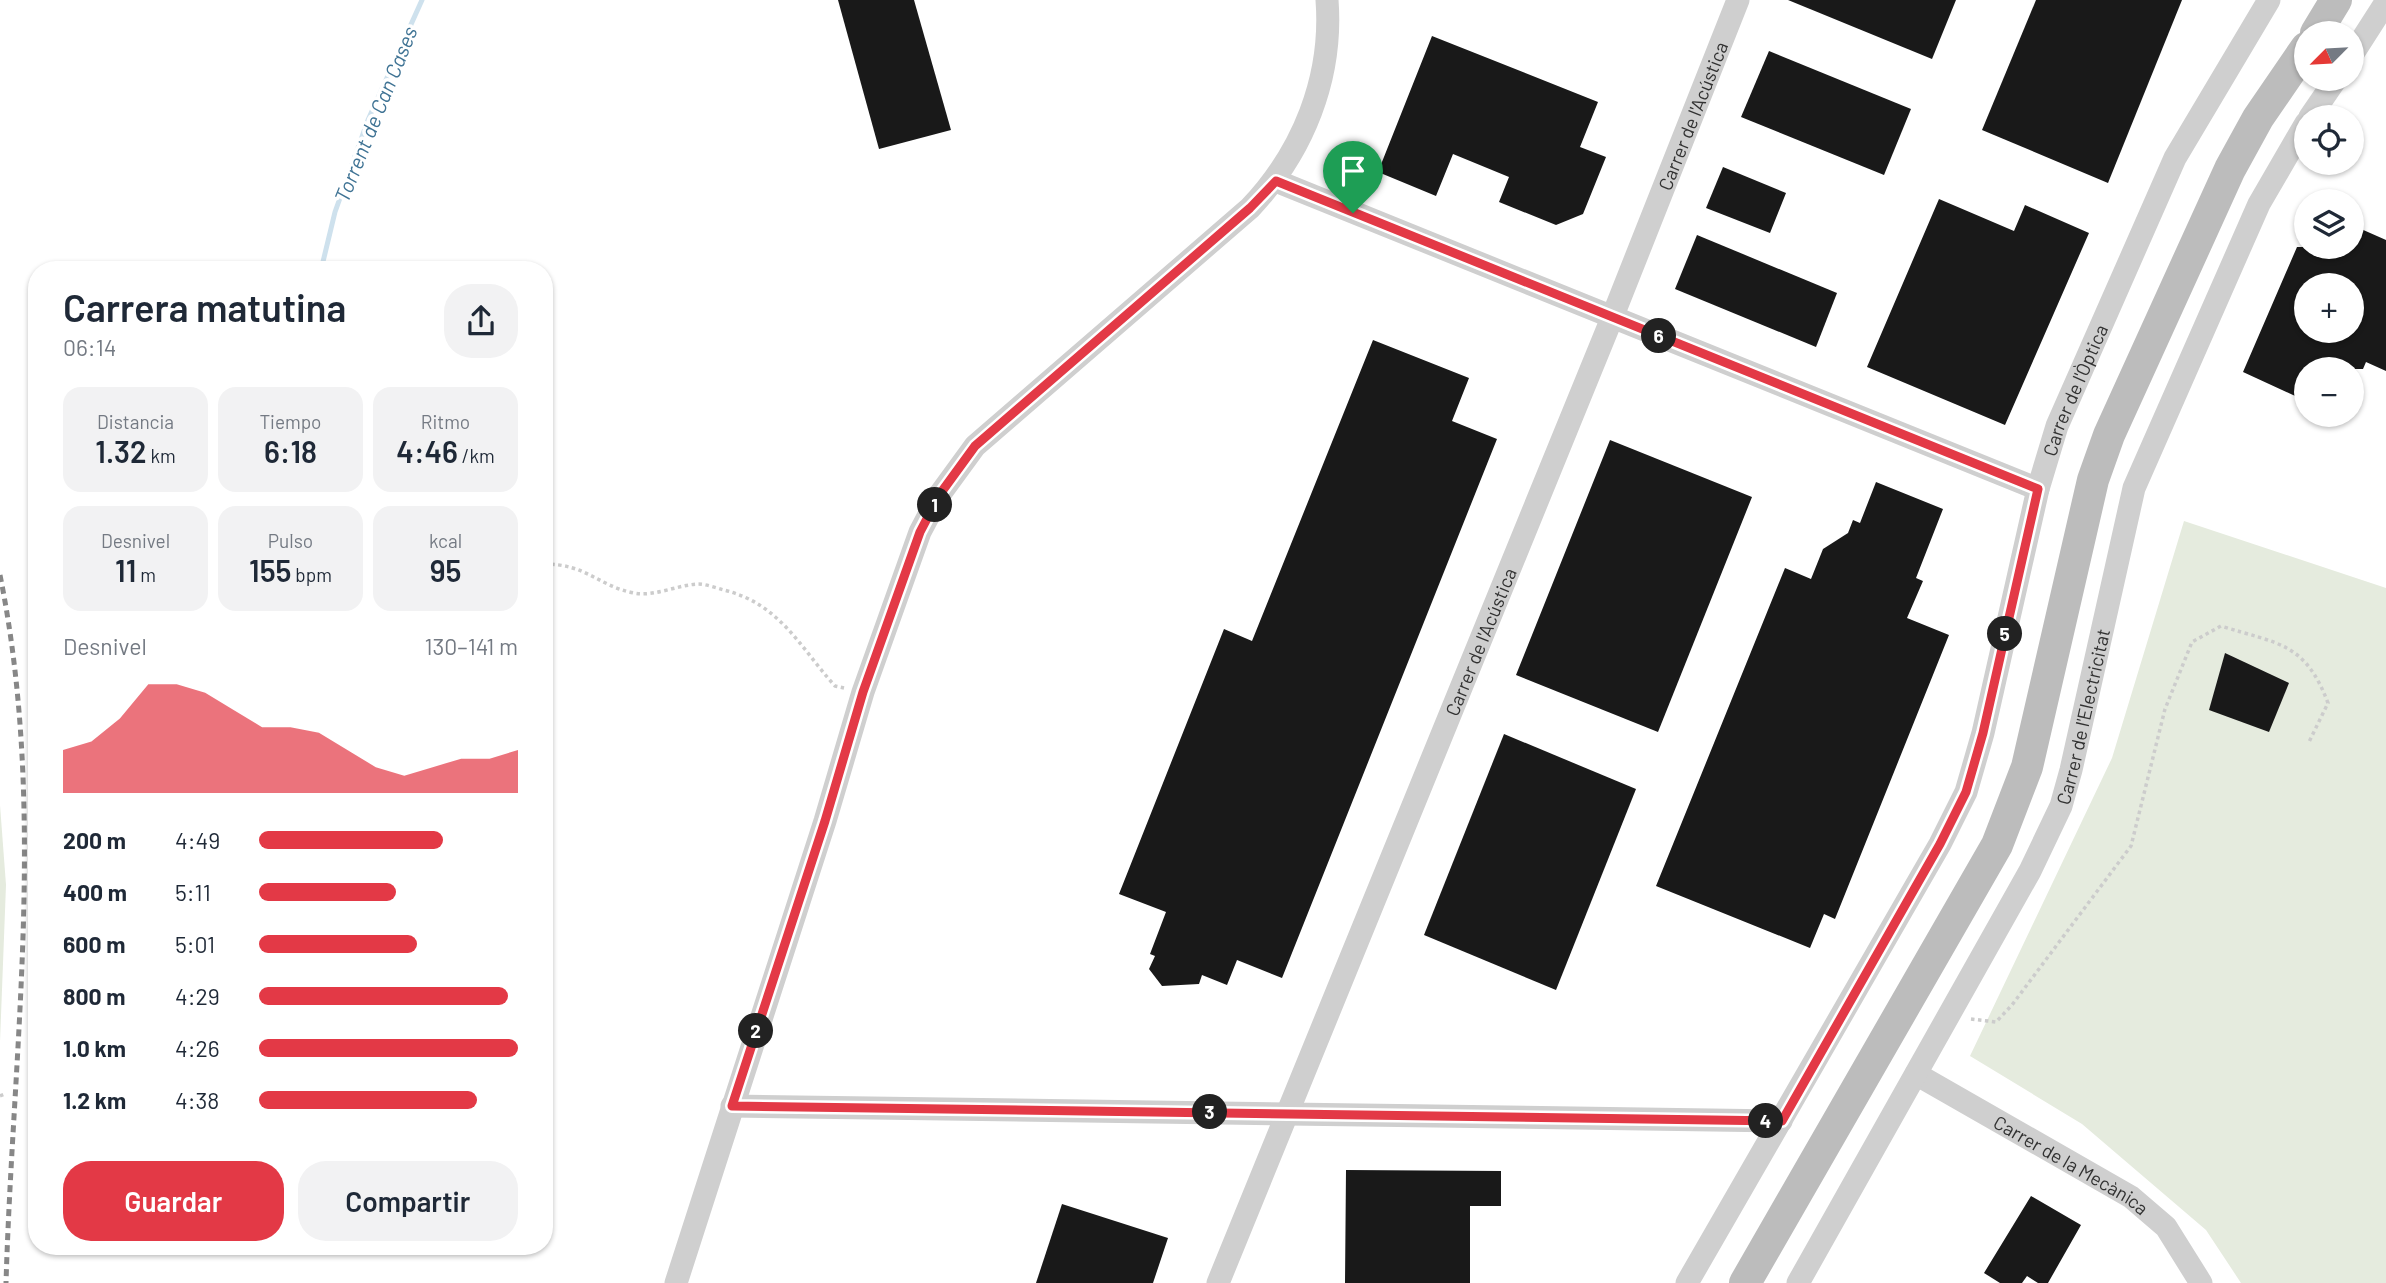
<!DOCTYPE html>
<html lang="es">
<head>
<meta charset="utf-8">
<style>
	:root { --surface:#fff; --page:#f2f2f3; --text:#1f2937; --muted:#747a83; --accent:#e33946 }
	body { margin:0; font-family:Barlow,sans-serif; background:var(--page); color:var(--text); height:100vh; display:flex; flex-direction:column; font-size:26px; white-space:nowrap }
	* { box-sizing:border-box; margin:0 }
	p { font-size:23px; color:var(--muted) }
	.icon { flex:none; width:38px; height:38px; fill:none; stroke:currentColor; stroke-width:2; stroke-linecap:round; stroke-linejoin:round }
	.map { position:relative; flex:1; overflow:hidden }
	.side { position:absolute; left:28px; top:261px; width:525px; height:994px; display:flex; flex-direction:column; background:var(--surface); border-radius:28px; box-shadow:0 2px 5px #0004 }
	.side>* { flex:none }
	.needle { width:46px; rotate:246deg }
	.buttons { position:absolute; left:2294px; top:21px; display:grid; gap:14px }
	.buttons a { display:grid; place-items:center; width:70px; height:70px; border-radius:50%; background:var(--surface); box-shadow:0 2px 5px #0004; font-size:35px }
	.pin { position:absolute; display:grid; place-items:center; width:60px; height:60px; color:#fff; margin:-72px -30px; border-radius:50% 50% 50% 0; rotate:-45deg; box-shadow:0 0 7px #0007 }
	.pin .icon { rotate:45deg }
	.km { position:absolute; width:35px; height:35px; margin:-18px; border-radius:50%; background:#222; color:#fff; font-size:19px; line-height:35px; text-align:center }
	.round { display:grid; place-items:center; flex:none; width:74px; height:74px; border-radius:28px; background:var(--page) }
	.overview { display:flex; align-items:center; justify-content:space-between; height:119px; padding:0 35px }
	h1 { font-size:38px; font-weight:600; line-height:52px }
	.stats { display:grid; grid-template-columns:repeat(3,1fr); gap:10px; height:119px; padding:7px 35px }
	.stats div { display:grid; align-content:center; border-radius:18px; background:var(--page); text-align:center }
	.stats b { font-size:30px; font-weight:600 }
	.stats small { font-size:19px; font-weight:400 }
	.stats p { font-size:19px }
	.chart { height:196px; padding:14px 35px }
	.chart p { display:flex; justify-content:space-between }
	.chart svg { width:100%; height:126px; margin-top:7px; fill:var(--accent); opacity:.7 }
	.button { display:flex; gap:14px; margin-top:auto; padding:14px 35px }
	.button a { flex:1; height:80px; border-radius:28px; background:var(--accent); color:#fff; font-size:28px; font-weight:600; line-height:80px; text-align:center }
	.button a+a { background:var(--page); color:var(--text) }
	ul { padding:0 35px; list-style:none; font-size:23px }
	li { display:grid; grid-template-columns:112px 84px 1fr; align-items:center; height:52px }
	li i { height:18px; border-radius:9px; background:var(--accent) }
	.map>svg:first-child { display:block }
	.green { fill:#e5ebde }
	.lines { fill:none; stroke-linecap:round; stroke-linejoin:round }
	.stream { stroke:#cee1ed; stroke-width:5 }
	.building { fill:#191919; fill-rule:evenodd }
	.path { stroke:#ccc; stroke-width:3.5; stroke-dasharray:3.5 3.5; stroke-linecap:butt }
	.street { stroke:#cfcfcf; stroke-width:23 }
	.secondary { stroke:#bcbcbc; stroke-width:32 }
	.rail { stroke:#878787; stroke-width:5; stroke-dasharray:7 5; stroke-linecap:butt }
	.route-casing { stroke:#fff; stroke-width:14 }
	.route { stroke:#e33946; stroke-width:9 }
	.labels { text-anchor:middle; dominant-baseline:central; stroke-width:7; stroke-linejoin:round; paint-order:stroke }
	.street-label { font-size:19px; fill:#323232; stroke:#fff }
	.water-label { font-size:21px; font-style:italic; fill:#3f7394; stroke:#fff }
</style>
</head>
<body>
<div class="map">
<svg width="2386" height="1283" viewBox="0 0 2386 1283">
	<rect width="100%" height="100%" fill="#fff"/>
	<!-- green -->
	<g class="green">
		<path d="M2184,521L2386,588V1283H2241L2206,1230L2082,1124L1970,1056L2112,758Z"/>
		<path d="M0,805L6,885L0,1042Z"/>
	</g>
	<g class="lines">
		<!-- stream -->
		<path class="stream" d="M321,270L335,212L368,120L422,0"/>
	</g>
	<!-- building -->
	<g class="building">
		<path d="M838,0H914L951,130L879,149Z"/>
		<path d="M1788,0H1956L1932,59Z"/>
		<path d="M2036,0H2182L2108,183L1982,130Z"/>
		<path d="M1432,36L1598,102L1580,147L1606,157L1583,214L1556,225L1499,202L1509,177L1453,154L1436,196L1378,172Z"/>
		<path d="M1769,51L1911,109L1884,175L1741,117Z"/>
		<path d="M1723,167L1786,193L1770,233L1706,208Z"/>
		<path d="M1939,199L2014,231L2025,205L2089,233L2005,425L1867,367Z"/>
		<path d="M2352,225L2386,240V371L2366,362L2363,369H2306V401L2243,372L2297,247H2352ZM2306,285H2352V331H2306Z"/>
		<path d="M1697,235L1837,293L1816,347L1675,289Z"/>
		<path d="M1373,340L1469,378L1452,421L1497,439L1282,978L1237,960L1227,985L1202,975L1199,984L1162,986L1149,969L1155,956L1150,954L1166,912L1119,894L1224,629L1252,641Z"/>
		<path d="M1610,440L1752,497L1658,732L1516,675Z"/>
		<path d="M1876,482L1943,509L1916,578L1923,581L1907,618L1949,635L1835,919L1824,914L1810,948L1656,886L1785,568L1811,579L1823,549L1848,533L1853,520L1860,523Z"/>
		<path d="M2225,653L2289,683L2269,732L2209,710Z"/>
		<path d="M1504,734L1636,789L1556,990L1424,935Z"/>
		<path d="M1346,1170L1501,1171V1206H1470V1283H1345Z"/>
		<path d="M2031,1196L2081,1225L2048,1283H2038L2027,1276L2022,1283H2000L1984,1273Z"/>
		<path d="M1062,1204L1168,1238L1153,1283H1036Z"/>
	</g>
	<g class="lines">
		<!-- path -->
		<g class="path">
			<path d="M544,564C587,564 598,586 634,593C654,597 677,585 698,584C706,584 716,588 724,590C780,604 799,646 835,686L844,688"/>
			<path d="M1971,1019L1996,1022L2012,1005L2131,846L2165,709L2192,642L2221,626C2278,644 2305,642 2328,703L2308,744"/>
			<path d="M29,1084L37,1080"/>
			<path d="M0,1096L5,1094"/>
		</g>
		<!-- street -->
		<g class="street">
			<path d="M2352,55L2386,2"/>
			<path d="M2310,117L2336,79"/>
			<path d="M1276,181L2038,489"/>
			<path id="s1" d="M1916,1074L2131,1197L2166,1227L2201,1283"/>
			<path d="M732,1106L1781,1121"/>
			<path d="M676,1283L825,821L863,692L920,532L940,494L975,446L1250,208C1303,152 1333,78 1327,0"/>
			<path id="s2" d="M1218,1283L1612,318L1738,0"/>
			<path id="s3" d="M1687,1283L1940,844L1966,792L1983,733L2038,489L2057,426L2175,158L2269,0"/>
			<path id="s4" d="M1798,1283L2030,871L2061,806L2071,770L2134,488L2259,204L2306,123"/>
		</g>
		<!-- secondary -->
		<g class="secondary">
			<path d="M2316,33L2336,0"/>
			<path d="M1745,1283L1997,845L2027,767L2093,480L2109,435L2230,169L2258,118L2306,48"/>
		</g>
		<!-- rail -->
		<path class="rail" d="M0,575C47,808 13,1048 6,1283"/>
	</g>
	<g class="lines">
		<defs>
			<path id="route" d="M1276,181L2038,489L1983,733L1966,792L1940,844L1782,1121L732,1106L825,821L863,692L920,532L940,494L975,446L1250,208Z"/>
		</defs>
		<!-- route casing -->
		<use href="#route" class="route-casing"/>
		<!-- route -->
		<use href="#route" class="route"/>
	</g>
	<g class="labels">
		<!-- street labels -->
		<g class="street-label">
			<text stroke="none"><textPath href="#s2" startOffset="1260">Carrer de l'Acústica</textPath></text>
			<text stroke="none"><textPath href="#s3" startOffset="982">Carrer de l'Òptica</textPath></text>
			<text stroke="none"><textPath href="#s2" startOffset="693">Carrer de l'Acústica</textPath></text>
			<text stroke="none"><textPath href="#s4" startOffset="637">Carrer de l'Electricitat</textPath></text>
			<text stroke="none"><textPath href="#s1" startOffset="180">Carrer de la Mecànica</textPath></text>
		</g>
		<!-- water labels -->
		<g class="water-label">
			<text transform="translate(375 114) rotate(-68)">Torrent de Can Cases</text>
		</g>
	</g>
</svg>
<div class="buttons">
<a><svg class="needle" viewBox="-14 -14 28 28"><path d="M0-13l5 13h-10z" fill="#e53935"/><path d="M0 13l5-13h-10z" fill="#747a83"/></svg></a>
<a><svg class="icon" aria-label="locate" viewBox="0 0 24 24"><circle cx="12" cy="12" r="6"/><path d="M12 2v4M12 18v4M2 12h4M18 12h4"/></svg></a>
<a><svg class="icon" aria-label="layers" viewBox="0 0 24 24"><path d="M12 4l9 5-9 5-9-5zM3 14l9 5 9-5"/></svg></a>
<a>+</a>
<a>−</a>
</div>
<div class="pin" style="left:1353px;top:213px;background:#1e9e55"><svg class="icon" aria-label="arrive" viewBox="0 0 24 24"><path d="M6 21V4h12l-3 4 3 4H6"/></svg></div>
<b class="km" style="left:935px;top:505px">1</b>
<b class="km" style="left:756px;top:1031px">2</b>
<b class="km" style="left:1210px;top:1112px">3</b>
<b class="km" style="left:1766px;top:1121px">4</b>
<b class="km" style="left:2005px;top:634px">5</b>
<b class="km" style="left:1659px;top:336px">6</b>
<section class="side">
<div class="overview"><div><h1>Carrera matutina</h1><p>06:14</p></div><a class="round"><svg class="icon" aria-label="share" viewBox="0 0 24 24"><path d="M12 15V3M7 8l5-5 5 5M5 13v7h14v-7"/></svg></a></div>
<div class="stats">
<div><p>Distancia</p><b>1.32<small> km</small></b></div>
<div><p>Tiempo</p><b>6:18</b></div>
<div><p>Ritmo</p><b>4:46<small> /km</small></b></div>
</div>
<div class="stats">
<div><p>Desnivel</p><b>11<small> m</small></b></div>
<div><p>Pulso</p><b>155<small> bpm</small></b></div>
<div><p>kcal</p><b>95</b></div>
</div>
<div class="chart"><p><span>Desnivel</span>130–141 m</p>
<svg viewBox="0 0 160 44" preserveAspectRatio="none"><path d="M0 44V29L10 26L20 18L30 6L40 6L50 9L60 15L70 21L80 21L90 23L100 29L110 35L120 38L130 35L140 32L150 32L160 29V44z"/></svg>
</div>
<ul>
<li><b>200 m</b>4:49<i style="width:71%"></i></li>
<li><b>400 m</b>5:11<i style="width:53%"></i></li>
<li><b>600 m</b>5:01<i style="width:61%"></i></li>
<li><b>800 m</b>4:29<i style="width:96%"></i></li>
<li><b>1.0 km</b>4:26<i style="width:100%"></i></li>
<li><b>1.2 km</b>4:38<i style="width:84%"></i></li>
</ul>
<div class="button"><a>Guardar</a><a>Compartir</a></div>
</section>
</div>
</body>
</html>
